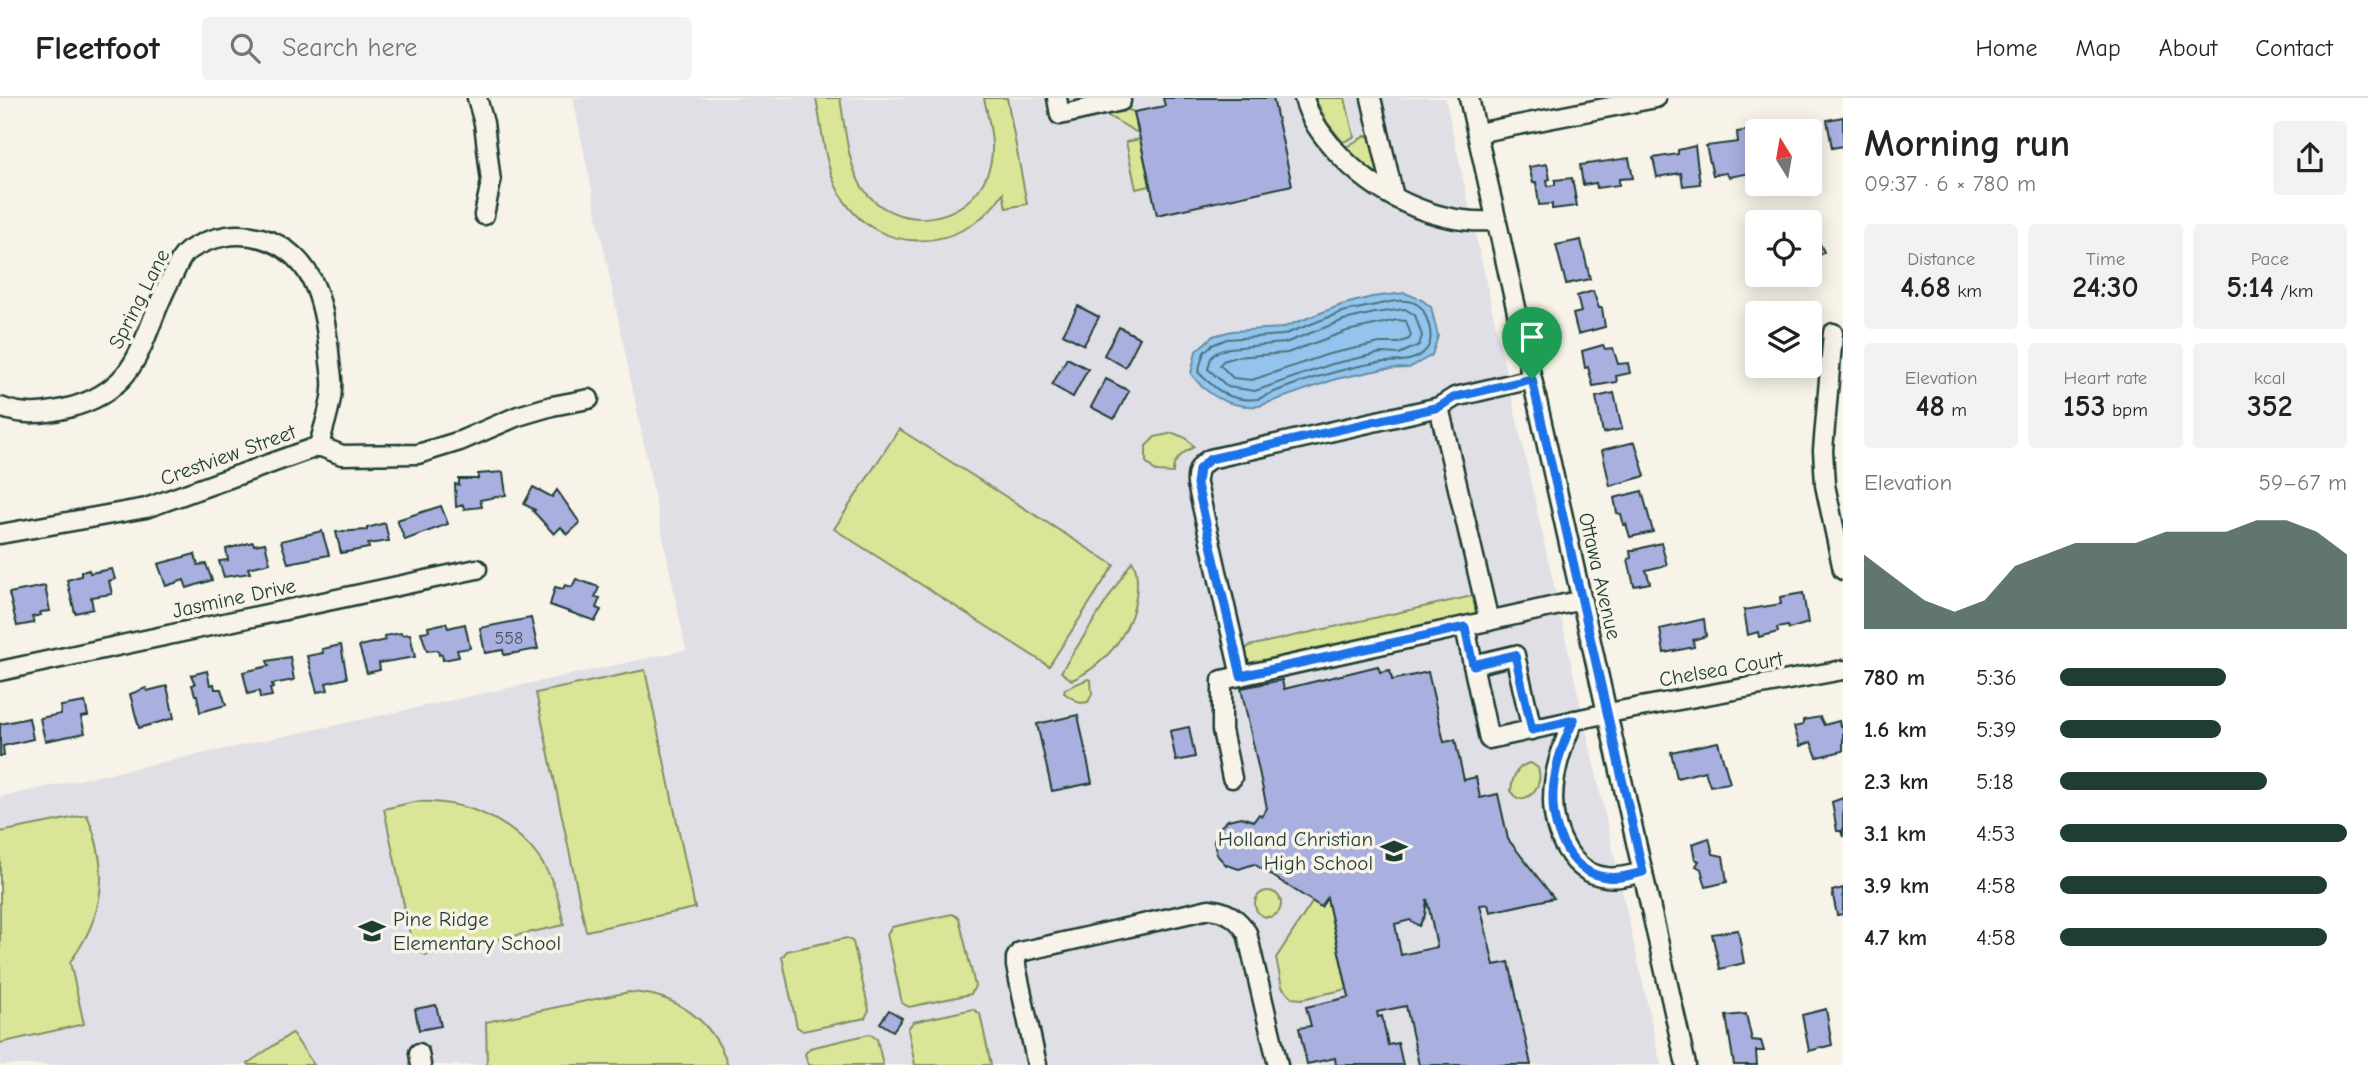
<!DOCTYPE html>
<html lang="en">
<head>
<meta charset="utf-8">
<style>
	:root { --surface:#fff; --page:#f2f2f2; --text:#222; --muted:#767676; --line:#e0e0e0; --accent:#1f3d34 }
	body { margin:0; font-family:"Comic Neue",sans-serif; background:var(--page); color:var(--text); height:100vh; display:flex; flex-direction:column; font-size:26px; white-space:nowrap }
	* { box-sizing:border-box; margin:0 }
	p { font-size:23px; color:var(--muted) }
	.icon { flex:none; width:38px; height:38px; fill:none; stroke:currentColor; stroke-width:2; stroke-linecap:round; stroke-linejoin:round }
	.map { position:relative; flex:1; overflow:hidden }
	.sheet { display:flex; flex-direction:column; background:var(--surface); width:525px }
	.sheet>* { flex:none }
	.needle { width:46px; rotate:349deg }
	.buttons { position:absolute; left:1745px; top:21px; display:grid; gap:14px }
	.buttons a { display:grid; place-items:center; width:77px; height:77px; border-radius:7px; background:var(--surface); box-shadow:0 4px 18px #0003; font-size:35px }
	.pin { position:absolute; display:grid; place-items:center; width:60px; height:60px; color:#fff; margin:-72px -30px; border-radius:50% 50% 50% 0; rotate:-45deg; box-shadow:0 0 7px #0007 }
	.pin .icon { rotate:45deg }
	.round { display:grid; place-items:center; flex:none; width:74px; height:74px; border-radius:7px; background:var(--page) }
	.head { display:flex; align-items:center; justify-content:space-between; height:119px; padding:0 21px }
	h1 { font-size:38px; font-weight:700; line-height:52px }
	.figures { display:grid; grid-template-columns:repeat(3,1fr); gap:10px; height:119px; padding:7px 21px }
	.figures div { display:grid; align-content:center; border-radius:7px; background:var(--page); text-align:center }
	.figures b { font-size:30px; font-weight:700 }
	.figures small { font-size:19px; font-weight:400 }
	.figures p { font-size:19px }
	.chart { height:196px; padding:14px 21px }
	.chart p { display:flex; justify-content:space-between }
	.chart svg { width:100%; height:126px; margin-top:7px; fill:var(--accent); opacity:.7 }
	ul { padding:0 21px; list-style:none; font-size:23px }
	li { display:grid; grid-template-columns:112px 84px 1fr; align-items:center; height:52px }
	li i { height:18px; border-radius:9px; background:var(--accent) }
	header { display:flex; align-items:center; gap:42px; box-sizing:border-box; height:98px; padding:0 35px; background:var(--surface); border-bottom:2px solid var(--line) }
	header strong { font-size:33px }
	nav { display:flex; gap:38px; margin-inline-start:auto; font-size:24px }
	.search { width:490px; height:63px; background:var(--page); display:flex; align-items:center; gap:18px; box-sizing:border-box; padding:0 24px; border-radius:7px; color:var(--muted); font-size:26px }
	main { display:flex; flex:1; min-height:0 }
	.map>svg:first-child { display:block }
	.built { fill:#e0dfe5 }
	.green { fill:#dae598; stroke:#7c9166; stroke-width:2 }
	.water { fill:#92c4ee; stroke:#648ea4; stroke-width:2 }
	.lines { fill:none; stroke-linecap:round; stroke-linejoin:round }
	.shore { stroke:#4d737e; stroke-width:2 }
	.building { fill:#a9afdf; stroke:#1f3d34; stroke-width:2; fill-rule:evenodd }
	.minor-casing { stroke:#1f3d34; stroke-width:23 }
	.minor { stroke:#f7f3e8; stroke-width:18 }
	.route-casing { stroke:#fff; stroke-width:14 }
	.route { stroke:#1a73e8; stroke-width:9 }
	.labels { text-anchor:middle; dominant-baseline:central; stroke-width:7; stroke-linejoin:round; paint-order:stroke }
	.number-label { font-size:18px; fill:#425a5f }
	.street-label { font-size:21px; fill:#1f3d34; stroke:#f7f3e8 }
	.poi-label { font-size:21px; fill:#1f3d34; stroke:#f7f3e8; text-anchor:end }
</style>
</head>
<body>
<header>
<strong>Fleetfoot</strong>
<div class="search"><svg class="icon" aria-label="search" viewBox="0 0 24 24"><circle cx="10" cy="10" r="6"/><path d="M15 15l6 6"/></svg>Search here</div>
<nav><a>Home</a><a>Map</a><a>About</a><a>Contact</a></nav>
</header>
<main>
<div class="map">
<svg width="1843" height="967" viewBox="0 0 1843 967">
	<rect width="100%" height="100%" fill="#f7f3e8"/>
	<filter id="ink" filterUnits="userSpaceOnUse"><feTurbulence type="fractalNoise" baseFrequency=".0143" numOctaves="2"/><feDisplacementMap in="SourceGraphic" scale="14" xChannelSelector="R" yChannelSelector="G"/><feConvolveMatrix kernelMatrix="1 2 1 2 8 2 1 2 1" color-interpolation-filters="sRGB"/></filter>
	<g filter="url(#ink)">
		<!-- built -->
		<path class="built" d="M573,0H1445L1661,967H0V699L686,552Z"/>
		<!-- green -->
		<g class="green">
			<path d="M816,0H840C845,28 847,64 862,89C893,136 969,128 988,74C997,50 989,24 984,0H1007L1027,106L1006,110L1003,95C965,156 875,161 839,94C824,67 822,30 816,0Z"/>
			<path d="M1315,0H1345L1354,39L1343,44L1327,24Z"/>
			<path d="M1124,10L1134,14L1138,35L1103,15Z"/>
			<path d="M1365,38H1371L1381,78L1360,64L1346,49Z"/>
			<path d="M1140,41L1150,88L1136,91L1126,44Z"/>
			<path d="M899,331L1114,467L1049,568L834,431Z"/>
			<path d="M1173,335L1186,340L1194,349C1183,354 1172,363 1173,375L1156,374L1146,364V348L1155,339Z"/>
			<path d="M1132,463C1137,470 1137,479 1137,488C1135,530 1109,565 1072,582L1061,574Z"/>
			<path d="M1472,498L1475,501L1478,512L1473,518L1253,567L1245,564L1242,556L1249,548Z"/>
			<path d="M645,572L695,810L586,833L536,595Z"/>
			<path d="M1088,581L1091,582L1092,596L1088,604L1080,605L1064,595L1065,591Z"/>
			<path d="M1531,665L1538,670C1543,684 1533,703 1517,700L1511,693C1512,680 1517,667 1531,665Z"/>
			<path d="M414,704C473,701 529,729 553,785C559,799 561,813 564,827L426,857L413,850L384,711Z"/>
			<path d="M87,717C110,771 105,817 70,864L84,926L0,945V734Z"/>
			<circle cx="1268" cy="806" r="13"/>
			<path d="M1327,800L1347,891L1302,901L1292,900L1282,889L1276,860L1313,803L1321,809Z"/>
			<path d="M952,816L959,820L975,888L971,896L909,909L902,905L887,836L892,829Z"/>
			<path d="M847,840L853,844L869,912L865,920L803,933L797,929L782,859L787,853Z"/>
			<path d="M629,894C676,896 713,922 728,967H487L486,924Z"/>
			<path d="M973,911L980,916L991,967H915L908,931L913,924Z"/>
			<path d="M292,935L314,967H249L248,965Z"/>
			<path d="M870,936L877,941L883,967H808L805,956L810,950Z"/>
		</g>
		<!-- water -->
		<path class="water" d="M1405,195L1422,202L1431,209L1438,238L1432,257L1409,270L1384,271L1336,281L1259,308C1231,310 1208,299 1191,276L1196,253L1213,238L1232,233L1282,230L1341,207L1372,199Z"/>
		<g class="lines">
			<!-- shore -->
			<g class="shore">
				<path d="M1395,203C1405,202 1419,203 1424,214C1429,225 1436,244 1424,254C1412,265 1398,263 1383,264C1367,266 1350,270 1335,274C1309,281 1282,290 1258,301C1230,304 1217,293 1198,274L1204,254L1212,247L1227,241L1283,237L1342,214Z"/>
				<path d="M1405,211L1415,217L1422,238L1419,247L1399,256L1381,255L1332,266L1255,293L1228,289L1208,271L1211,260L1217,254L1229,250L1285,245L1344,222L1375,215Z"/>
				<path d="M1397,222L1406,223L1411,237L1409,241L1398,245H1380L1329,256L1252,282L1233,280L1220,267L1223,263L1236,259L1287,255L1347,233Z"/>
			</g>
		</g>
		<!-- building -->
		<g class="building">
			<path d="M1163,0H1273L1292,87L1157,117L1134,14L1165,8Z"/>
			<path d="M1843,19V48L1832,50L1827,22Z"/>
			<path d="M1813,22L1821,51L1810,53V33H1782L1793,31L1794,26Z"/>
			<path d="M1755,31L1757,74L1729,79L1726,75L1713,77L1706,48L1738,44L1737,34Z"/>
			<path d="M1695,48L1700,86L1683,88L1681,75L1657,79L1653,60L1678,56V52Z"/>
			<path d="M1629,60L1633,80L1619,81V87L1597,90L1596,85L1583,87L1580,67Z"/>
			<path d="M1547,66L1550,81L1547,82L1548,88L1555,87V82L1572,80L1577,108L1552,111V106L1539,107L1536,84L1533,85L1529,69Z"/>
			<path d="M1814,134L1824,154L1810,164V136Z"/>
			<path d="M1581,142L1590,181L1566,186L1556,147Z"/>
			<path d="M1770,177H1803L1787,184L1783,178L1774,183Z"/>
			<path d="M1593,193L1599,210H1602L1605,229L1578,236L1573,216L1581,214L1577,198Z"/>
			<path d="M1078,208L1099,219L1084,247L1063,236Z"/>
			<path d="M1119,229L1140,240L1125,269L1104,257Z"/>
			<path d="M1603,247L1605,251L1613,250L1618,266L1628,265L1630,275L1616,278L1617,284L1593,288L1588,269L1585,270L1582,253Z"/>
			<path d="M1067,260L1088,271L1073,299L1052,287Z"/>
			<path d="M1106,281L1129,293L1114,321L1091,309Z"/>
			<path d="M1614,295L1622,331L1603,335L1596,299Z"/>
			<path d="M1635,344L1645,378L1610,388L1602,352Z"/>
			<path d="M503,374L506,397L480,402L482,409L464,411L463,407L456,409L455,386L459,387V381H478V376Z"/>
			<path d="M533,389L552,399L557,392L580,425L567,437L561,429L554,436L533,413L535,412L524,406Z"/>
			<path d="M1642,393L1653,434L1630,439L1626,426L1624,427L1621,416L1617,415L1614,400Z"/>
			<path d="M441,408L448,426L405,442L397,422Z"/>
			<path d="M385,425L389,443L368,446L369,450L341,455L336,434L367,432V430Z"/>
			<path d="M322,433L329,457L288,465L281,443Z"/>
			<path d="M253,444L254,447L265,445L270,465L248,470L250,475L224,479L219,463L228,462L226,451Z"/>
			<path d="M1661,445L1667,467L1646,472L1650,485L1634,488L1628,461L1631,460L1630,453Z"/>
			<path d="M195,456L198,467L206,466L212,482L187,490L184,482L166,488L158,466Z"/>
			<path d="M112,471L115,481L109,483L112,496L91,499L93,511L75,515L67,482L81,478V474L89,472L90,475Z"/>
			<path d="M576,481L599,489L595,499L600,500L596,510L601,512L595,523L550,507L555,489L563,491L565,487L572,489Z"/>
			<path d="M45,488L50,513L40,514L41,517L32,519L34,525L17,528L9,495Z"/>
			<path d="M1803,495L1808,525L1789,531L1788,528L1777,530L1778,534L1759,539L1758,534L1748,537L1744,512L1781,506L1780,499Z"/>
			<path d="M531,520L538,551L504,557L503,552L485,555L480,530Z"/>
			<path d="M1704,521L1706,538L1693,542L1694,549L1664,555L1660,531Z"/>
			<path d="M446,525L448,530L465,526L470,550L457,552L459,559L443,562L442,556L439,557L438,552L427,553L421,534L429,533L428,529Z"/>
			<path d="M401,535L402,537L410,536L415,559L379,565L380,572L367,575L359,548L386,542L384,538Z"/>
			<path d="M341,547L347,580L326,585L328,592L317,594L307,558L323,555L322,551Z"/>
			<path d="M290,559L294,582L272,586L273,590L270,591L272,598L260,600L259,593L248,596L243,574L269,568L267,563Z"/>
			<path d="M1378,568L1380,574L1390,572L1392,582L1428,574L1444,644L1455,642L1464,682L1476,679L1480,700L1498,696L1508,741L1554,800L1490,814L1488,806L1480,807L1494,867L1509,864L1531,967H1419L1406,908L1377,914L1378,919L1382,918L1388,947L1398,945L1403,967H1336L1335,960L1307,966L1299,930L1311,928L1306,909L1349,899L1327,800L1321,809L1254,766L1239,771L1226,767L1217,757L1214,744L1218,731L1228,722L1241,719L1254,723L1259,716L1262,718L1267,710L1241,590L1282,582L1284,591ZM1427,801L1437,849L1401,857L1395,826L1410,822L1419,828L1425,817Z"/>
			<path d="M207,573L210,587L214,586L215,591H221L226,607L200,614L197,597H195L192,587L195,586L191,577Z"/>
			<path d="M167,588L174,620L139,630L130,596L146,590L147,593Z"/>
			<path d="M85,604L88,618L81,619L85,635L45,643L40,620L61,616V608Z"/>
			<path d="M1078,617L1092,685L1052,693L1037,626Z"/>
			<path d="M1820,619L1824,627L1839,623L1840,628L1843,627V653L1817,659L1811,644L1800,648L1794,629L1803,627V622Z"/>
			<path d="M29,620L33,641L3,648L4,658H0V626Z"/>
			<path d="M1189,629L1195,659L1176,663L1170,633Z"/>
			<path d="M1718,644L1730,685L1710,688L1705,673L1677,680L1671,654Z"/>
			<path d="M1843,700V739L1841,733H1837L1832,704Z"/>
			<path d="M1709,740L1713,756L1723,758L1727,784L1706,789L1701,771L1696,768L1699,763L1695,761L1692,746Z"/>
			<path d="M1843,790V816L1837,817L1832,793Z"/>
			<path d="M1738,832L1744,865L1720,871L1712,836Z"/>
			<path d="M436,907L441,928L419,932L415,911Z"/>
			<path d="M1826,911L1832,947L1809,953L1802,917Z"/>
			<path d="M889,912L902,920L893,933L880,925Z"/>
			<path d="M1746,916L1752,942L1761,943L1764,953H1756L1757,967H1734L1726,918Z"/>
		</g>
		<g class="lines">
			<defs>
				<g id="minor">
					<path d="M477,0L484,25L491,84L484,117"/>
					<path d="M1057,0L1060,17L1121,3"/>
					<path d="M1304,0C1309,20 1321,36 1334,51C1375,97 1434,127 1496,123"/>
					<path d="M1371,0L1394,99"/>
					<path d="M1469,0L1686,967"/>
					<path d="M1477,35L1656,0"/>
					<path d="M1833,235L1823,352L1825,387L1843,472"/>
					<path d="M0,309C23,318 44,316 68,310C147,290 140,233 174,175C178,167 181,158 188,153C235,122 295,137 316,191C325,214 328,240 330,264C331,273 333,282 332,291C331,310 323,330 319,348"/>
					<path d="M1439,309L1489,523"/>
					<path d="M0,436L146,410L319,348L342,357L418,356L460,343L518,318L552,308L589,301"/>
					<path d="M1465,529L1489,641L1608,615L1843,572"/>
					<path d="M1473,567L1515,557L1532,632"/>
					<path d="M0,573L477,471"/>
					<path d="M1241,578L1197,386C1196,374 1200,366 1210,361L1439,309L1455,299L1532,281"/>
					<path d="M1574,622C1555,662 1542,712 1567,752C1576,767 1589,777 1606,779C1618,781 1631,777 1643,774"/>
					<path d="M1232,680L1222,632V582L1582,502"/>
					<path d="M419,955L421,967"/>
					<path d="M1037,967L1016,868V860L1020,854L1209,811C1227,813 1238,820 1247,835L1278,967"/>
				</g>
			</defs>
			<!-- minor casing -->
			<use href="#minor" class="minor-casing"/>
			<!-- minor -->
			<use href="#minor" class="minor"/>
		</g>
	</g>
	<g class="lines" filter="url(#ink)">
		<defs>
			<path id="route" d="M1532,281L1643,774C1631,777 1618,781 1606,779C1589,777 1576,767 1567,752C1542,712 1554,662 1574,622L1532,632L1515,557L1473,567L1465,529L1241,578L1197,386L1199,371L1210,361L1439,309L1455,299Z"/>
		</defs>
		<!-- route casing -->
		<use href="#route" class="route-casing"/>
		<!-- route -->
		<use href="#route" class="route"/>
	</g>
	<!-- icons -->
	<defs>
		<symbol id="school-bare" viewBox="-9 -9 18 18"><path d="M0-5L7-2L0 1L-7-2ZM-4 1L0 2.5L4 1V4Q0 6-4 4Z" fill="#1f3d34" stroke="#f7f3e8" stroke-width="2.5" paint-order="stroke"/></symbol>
	</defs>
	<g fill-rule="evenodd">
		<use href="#school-bare" x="1375" y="734" width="38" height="38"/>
		<use href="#school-bare" x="353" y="814" width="38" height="38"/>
	</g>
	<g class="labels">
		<!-- number labels -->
		<g class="number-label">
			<text x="509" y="540">558</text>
		</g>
		<!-- street labels -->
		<g class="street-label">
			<text transform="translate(139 201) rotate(-63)">Spring Lane</text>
			<text transform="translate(228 357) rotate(-20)">Crestview Street</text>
			<text transform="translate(1600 478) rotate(77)">Ottawa Avenue</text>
			<text transform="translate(234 500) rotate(-12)">Jasmine Drive</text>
			<text transform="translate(1721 571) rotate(-10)">Chelsea Court</text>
		</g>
		<!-- poi labels -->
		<g class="poi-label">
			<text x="1373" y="741">Holland Christian<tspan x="1373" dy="24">High School</tspan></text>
			<text x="393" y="821" text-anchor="start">Pine Ridge<tspan x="393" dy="24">Elementary School</tspan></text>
		</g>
	</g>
</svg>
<div class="buttons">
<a><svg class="needle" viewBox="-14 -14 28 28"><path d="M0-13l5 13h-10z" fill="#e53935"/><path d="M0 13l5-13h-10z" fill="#767676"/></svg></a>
<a><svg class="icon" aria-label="locate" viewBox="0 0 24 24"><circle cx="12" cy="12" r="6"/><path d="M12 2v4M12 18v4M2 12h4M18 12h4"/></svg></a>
<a><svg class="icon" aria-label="layers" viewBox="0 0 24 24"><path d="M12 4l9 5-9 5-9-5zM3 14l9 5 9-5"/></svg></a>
</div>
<div class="pin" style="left:1532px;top:281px;background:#1e9e55"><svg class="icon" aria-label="arrive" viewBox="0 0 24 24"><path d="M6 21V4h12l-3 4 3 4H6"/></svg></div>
</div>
<section class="sheet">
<div class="head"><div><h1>Morning run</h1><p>09:37 · 6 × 780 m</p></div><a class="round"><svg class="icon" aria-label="share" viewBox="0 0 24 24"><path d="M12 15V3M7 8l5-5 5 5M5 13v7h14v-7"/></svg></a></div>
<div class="figures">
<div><p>Distance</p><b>4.68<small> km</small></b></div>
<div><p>Time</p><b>24:30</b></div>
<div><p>Pace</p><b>5:14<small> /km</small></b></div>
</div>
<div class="figures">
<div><p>Elevation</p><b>48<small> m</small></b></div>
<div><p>Heart rate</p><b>153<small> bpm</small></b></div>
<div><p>kcal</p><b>352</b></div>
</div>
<div class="chart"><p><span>Elevation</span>59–67 m</p>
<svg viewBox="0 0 160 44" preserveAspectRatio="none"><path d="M0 44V18L10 26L20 34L30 38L40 34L50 22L60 18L70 14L80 14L90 14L100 10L110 10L120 10L130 6L140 6L150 10L160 18V44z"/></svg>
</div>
<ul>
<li><b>780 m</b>5:36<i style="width:58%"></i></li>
<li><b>1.6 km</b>5:39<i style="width:56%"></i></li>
<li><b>2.3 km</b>5:18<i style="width:72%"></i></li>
<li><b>3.1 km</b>4:53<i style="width:100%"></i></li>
<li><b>3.9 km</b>4:58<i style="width:93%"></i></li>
<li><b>4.7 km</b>4:58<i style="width:93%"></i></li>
</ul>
</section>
</main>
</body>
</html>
